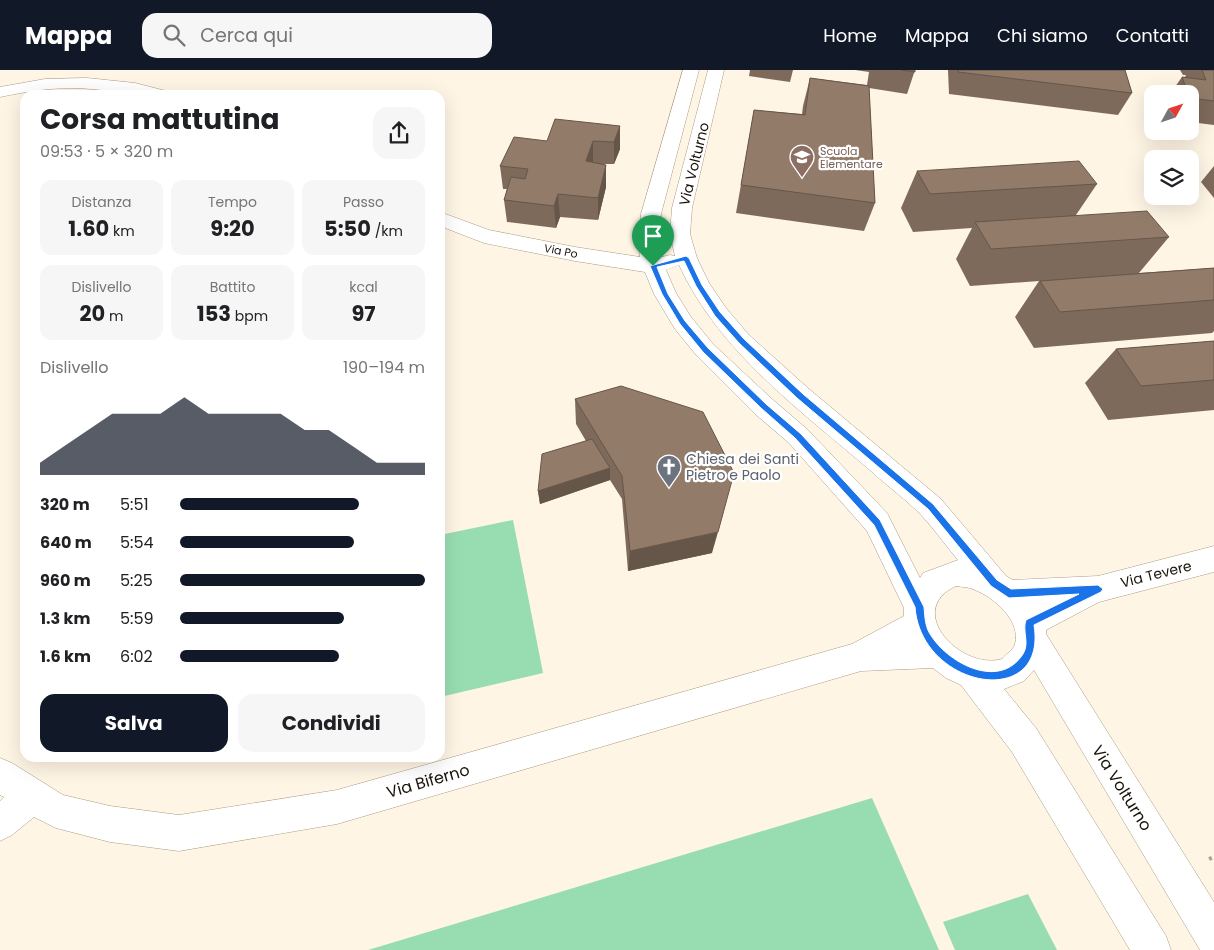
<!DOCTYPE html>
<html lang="it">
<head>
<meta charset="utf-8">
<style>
	:root { --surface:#fff; --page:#f6f6f6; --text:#202124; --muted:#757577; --accent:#111827 }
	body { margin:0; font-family:Poppins,sans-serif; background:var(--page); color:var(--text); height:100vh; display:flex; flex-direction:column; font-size:19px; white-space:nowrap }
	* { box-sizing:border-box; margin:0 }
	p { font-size:16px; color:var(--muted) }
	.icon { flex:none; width:28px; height:28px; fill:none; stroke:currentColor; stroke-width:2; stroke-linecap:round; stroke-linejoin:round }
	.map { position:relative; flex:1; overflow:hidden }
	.panel { position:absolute; left:20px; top:20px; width:425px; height:672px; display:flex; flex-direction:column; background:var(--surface); border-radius:15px; box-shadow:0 5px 20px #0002 }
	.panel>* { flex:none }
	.needle { width:32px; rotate:50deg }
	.tools { position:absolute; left:1144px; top:15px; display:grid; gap:10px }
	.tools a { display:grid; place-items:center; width:55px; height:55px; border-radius:10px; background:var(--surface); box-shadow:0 5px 20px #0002; font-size:25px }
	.pin { position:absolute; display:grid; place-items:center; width:42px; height:42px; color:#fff; margin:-51px -21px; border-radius:50% 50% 50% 0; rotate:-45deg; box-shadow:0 0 5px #0007 }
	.pin .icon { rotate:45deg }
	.round { display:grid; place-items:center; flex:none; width:52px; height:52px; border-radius:15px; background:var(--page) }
	.summary { display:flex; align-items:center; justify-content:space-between; height:85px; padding:0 20px }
	h1 { font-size:28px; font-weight:700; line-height:38px }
	.figures { display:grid; grid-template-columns:repeat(3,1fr); gap:8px; height:85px; padding:5px 20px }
	.figures div { display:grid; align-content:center; border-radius:12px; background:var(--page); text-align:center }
	.figures b { font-size:21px; font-weight:700 }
	.figures small { font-size:14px; font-weight:400 }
	.figures p { font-size:14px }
	.chart { height:140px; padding:10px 20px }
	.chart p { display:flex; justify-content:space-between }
	.chart svg { width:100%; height:90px; margin-top:5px; fill:var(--accent); opacity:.7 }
	.action { display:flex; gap:10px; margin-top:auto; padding:10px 20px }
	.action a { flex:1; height:58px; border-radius:15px; background:var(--accent); color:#fff; font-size:20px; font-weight:700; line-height:58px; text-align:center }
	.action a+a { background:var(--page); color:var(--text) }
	ul { padding:0 20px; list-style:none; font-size:16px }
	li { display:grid; grid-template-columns:80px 60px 1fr; align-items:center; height:38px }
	li i { height:12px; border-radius:6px; background:var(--accent) }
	header { display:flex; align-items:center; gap:30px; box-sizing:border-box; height:70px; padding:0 25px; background:var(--accent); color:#fff }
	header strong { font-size:24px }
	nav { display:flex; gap:28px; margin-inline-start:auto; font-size:18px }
	.search { width:350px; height:45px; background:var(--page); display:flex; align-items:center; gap:12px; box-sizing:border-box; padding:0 18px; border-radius:15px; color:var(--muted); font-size:19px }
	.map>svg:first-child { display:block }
	.green { fill:#98ddb2 }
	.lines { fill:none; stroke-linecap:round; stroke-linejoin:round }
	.minor-casing { stroke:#ab9b83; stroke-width:1 }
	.path { stroke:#aaa294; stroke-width:4; stroke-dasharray:3 3; stroke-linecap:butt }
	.minor { fill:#fff; fill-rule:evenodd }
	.wall { fill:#7e6a5a }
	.shaded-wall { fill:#66564a }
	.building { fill:#927b69; stroke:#66564a }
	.route { fill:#1a73e8; stroke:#fff; fill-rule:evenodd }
	.labels { text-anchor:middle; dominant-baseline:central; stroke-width:4.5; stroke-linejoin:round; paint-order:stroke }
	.far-education-label { font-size:11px; fill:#785e54; stroke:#fff; text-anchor:start }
	.far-street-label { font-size:11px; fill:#19130a; stroke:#fff }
	.street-label { font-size:14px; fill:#19130a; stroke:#fff }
	.worship-label { font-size:14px; fill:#5b616d; stroke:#fff; text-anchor:start }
	.near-street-label { font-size:16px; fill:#19130a; stroke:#fff }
</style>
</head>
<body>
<header>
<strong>Mappa</strong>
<div class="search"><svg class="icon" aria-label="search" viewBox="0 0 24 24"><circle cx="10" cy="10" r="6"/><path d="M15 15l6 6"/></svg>Cerca qui</div>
<nav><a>Home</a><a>Mappa</a><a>Chi siamo</a><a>Contatti</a></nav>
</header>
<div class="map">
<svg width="1214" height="880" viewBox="0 0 1214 880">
	<rect width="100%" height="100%" fill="#fff5e5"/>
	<!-- green -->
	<g class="green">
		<path d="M513,450L543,603L440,627V465Z"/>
		<path d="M872,728L939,880H368Z"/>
		<path d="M1028,824L1057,880H955L943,852Z"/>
	</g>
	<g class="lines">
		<defs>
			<g id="minor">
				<path d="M683,0H699L661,144L658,172L662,187L670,185L675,186L670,164L672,138L708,0H724L692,138L690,164L697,188L709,213L726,238L749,265L809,319L941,429L1006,506L1013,510L1098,506L1214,476V502L1099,532L1046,560V564L1214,832V880H1200L1034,600L1024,611L1004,619L1036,658L1166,866L1171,880H1130L1012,682L961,615L946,608L933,598L861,601L337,754L179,781L110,772L56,758L34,747L12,765L0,771V731L4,727L0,725V688L12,693L63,725L110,736L179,745L337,720L852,574L904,546V538L867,461L789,373L754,343L697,286L675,259L654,224L645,202L575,191L484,173L440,156V142L489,160L575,177L640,187L638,172L641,144ZM679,195C719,282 800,340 871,401C887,416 907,430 922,446C935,460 946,476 958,490L923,503L920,508L887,443L807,359L772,329L713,274L691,247L676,223L666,200ZM956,516C962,517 970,517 975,520C995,528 1021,551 1015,574C1014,579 1006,584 1002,589C961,601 903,540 956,516Z"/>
				<path d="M87,8L135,13L166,21L169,25C136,25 105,19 73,18C48,18 24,22 0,27V17L45,9Z"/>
			</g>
		</defs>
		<!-- minor casing -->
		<use href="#minor" class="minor-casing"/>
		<!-- path -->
		<path class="path" d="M1209,789L1214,787"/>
		<!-- minor -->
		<use href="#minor" class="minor"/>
	</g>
	<!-- wall -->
	<g class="wall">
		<path d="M750,0H793L790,12L749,6Z"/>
		<path d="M855,0H915L907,24L869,18L875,133L864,161L736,143L754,40L802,44L803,36L810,8L867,15L869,2Z"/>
		<path d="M948,0H1125L1132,23L1118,45L949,24Z"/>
		<path d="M1180,0H1214V55L1190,52V24H1170L1182,7H1185L1186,5H1183Z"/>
		<path d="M620,56V79L614,94H600L606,95V117L598,150L560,147L556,158L507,152L504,130L507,119H503L500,96Z"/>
		<path d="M1214,96V128L1201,112Z"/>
		<path d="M917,101L1097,114L1076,145L1169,167L1139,203L1214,198V261L1212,263L1034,278L1015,247L1039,211L970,216L956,189L972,158L913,162L901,138Z"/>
		<path d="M1214,271V340L1108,350L1085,313L1116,279Z"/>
		<path d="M575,329L712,483L628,501L622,429L610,410L540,434L538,421L586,371L576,354Z"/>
	</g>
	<!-- shaded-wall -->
	<g class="shaded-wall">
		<path d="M620,56V79L614,94V72Z"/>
		<path d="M593,71V93L586,91Z"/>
		<path d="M606,95V117L598,150V128Z"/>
		<path d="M558,124L560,147L556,158L554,136Z"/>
		<path d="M610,398V410L540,434L538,421Z"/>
		<path d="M718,462L712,483L628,501L630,481Z"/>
	</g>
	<!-- building -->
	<g class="building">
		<path d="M902,0H915V2Z"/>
		<path d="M958,0H1125L1132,23L958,2Z"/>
		<path d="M1202,0H1214V31L1190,28V24H1188L1182,7L1206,10Z"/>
		<path d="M810,8L869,16L875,133L741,115L754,40L805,45Z"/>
		<path d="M555,49L620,56L614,72L593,71L586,91L606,95L598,128L558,124L554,136L504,130L511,107L525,109L528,99L500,96L514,67L547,71Z"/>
		<path d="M1079,91L1097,114L930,124L917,101Z"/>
		<path d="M1147,141L1169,167L991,179L975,152Z"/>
		<path d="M1214,198V230L1060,242L1040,211Z"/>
		<path d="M1214,271V310L1141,316L1116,279Z"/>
		<path d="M621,316L703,342L734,403L718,462L630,481L622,406L575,329Z"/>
		<path d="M592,369L610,398L538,421L542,384Z"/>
	</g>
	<!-- route -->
	<path class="route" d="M686,186L689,188L702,215L720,242L744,269L803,324L933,434L997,510L1011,519L1098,515L1103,519L1101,522L1034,555C1048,641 921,619 915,537L874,455L795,368L761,338L703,282L680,254L662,224L650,196ZM684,191L696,216L715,246L739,273L797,328L928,439L991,516L1009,528L1079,524L1026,550C1022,561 1030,573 1023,584C1000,620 950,594 932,567C925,558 925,548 924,537L880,450L801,364L766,334L708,278L685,251L668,224L657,197Z"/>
	<!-- icons -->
	<defs>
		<symbol id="school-pin" viewBox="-11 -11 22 30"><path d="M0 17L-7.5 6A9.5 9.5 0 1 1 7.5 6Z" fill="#8d6e63" stroke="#fff"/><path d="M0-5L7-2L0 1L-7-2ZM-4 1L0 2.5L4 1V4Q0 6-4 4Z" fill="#fff"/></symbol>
		<symbol id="church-pin" viewBox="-11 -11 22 30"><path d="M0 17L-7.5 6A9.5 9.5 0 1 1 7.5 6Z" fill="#6b7280" stroke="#fff"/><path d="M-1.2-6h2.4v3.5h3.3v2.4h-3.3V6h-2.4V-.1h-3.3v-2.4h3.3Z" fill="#fff"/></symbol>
	</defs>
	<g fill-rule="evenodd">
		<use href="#school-pin" x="788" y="73" width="28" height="38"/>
		<use href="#church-pin" x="655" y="383" width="28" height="38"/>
	</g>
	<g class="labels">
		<!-- far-education labels -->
		<g class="far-education-label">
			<text x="820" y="81">Scuola<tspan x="820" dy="13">Elementare</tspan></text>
		</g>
		<!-- far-street labels -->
		<g class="far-street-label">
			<text transform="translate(561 181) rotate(11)">Via Po</text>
		</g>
		<!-- street labels -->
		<g class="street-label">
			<text transform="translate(694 94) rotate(-76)">Via Volturno</text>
			<text transform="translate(1156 504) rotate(-14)">Via Tevere</text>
		</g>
		<!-- worship labels -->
		<g class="worship-label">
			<text x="686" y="389">Chiesa dei Santi<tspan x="686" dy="16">Pietro e Paolo</tspan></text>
		</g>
		<!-- near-street labels -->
		<g class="near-street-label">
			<text transform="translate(428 711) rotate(-16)">Via Biferno</text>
			<text transform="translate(1122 718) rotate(58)">Via Volturno</text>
		</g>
	</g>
</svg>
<div class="tools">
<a><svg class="needle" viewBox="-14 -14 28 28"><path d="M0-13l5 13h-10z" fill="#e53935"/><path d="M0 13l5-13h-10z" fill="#757577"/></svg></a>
<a><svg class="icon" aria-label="layers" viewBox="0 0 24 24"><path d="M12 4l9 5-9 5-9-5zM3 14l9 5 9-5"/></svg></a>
</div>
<div class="pin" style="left:653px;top:196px;background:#1e9e55"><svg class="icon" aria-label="arrive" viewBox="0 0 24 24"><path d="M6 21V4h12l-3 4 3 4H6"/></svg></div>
<section class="panel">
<div class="summary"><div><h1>Corsa mattutina</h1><p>09:53 · 5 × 320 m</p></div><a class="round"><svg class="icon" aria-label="share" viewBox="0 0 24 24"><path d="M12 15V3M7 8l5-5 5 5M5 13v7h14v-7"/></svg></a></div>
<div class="figures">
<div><p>Distanza</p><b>1.60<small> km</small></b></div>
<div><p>Tempo</p><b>9:20</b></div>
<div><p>Passo</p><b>5:50<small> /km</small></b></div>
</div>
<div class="figures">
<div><p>Dislivello</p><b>20<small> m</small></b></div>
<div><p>Battito</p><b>153<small> bpm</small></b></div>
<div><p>kcal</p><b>97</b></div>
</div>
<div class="chart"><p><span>Dislivello</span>190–194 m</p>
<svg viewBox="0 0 160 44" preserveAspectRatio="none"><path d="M0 44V38L10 30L20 22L30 14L40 14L50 14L60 6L70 14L80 14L90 14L100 14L110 22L120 22L130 30L140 38L150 38L160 38V44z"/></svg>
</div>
<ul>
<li><b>320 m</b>5:51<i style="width:73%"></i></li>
<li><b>640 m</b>5:54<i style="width:71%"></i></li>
<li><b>960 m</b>5:25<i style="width:100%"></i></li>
<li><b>1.3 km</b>5:59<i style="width:67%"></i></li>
<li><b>1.6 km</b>6:02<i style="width:65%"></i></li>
</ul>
<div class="action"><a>Salva</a><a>Condividi</a></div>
</section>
</div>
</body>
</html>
